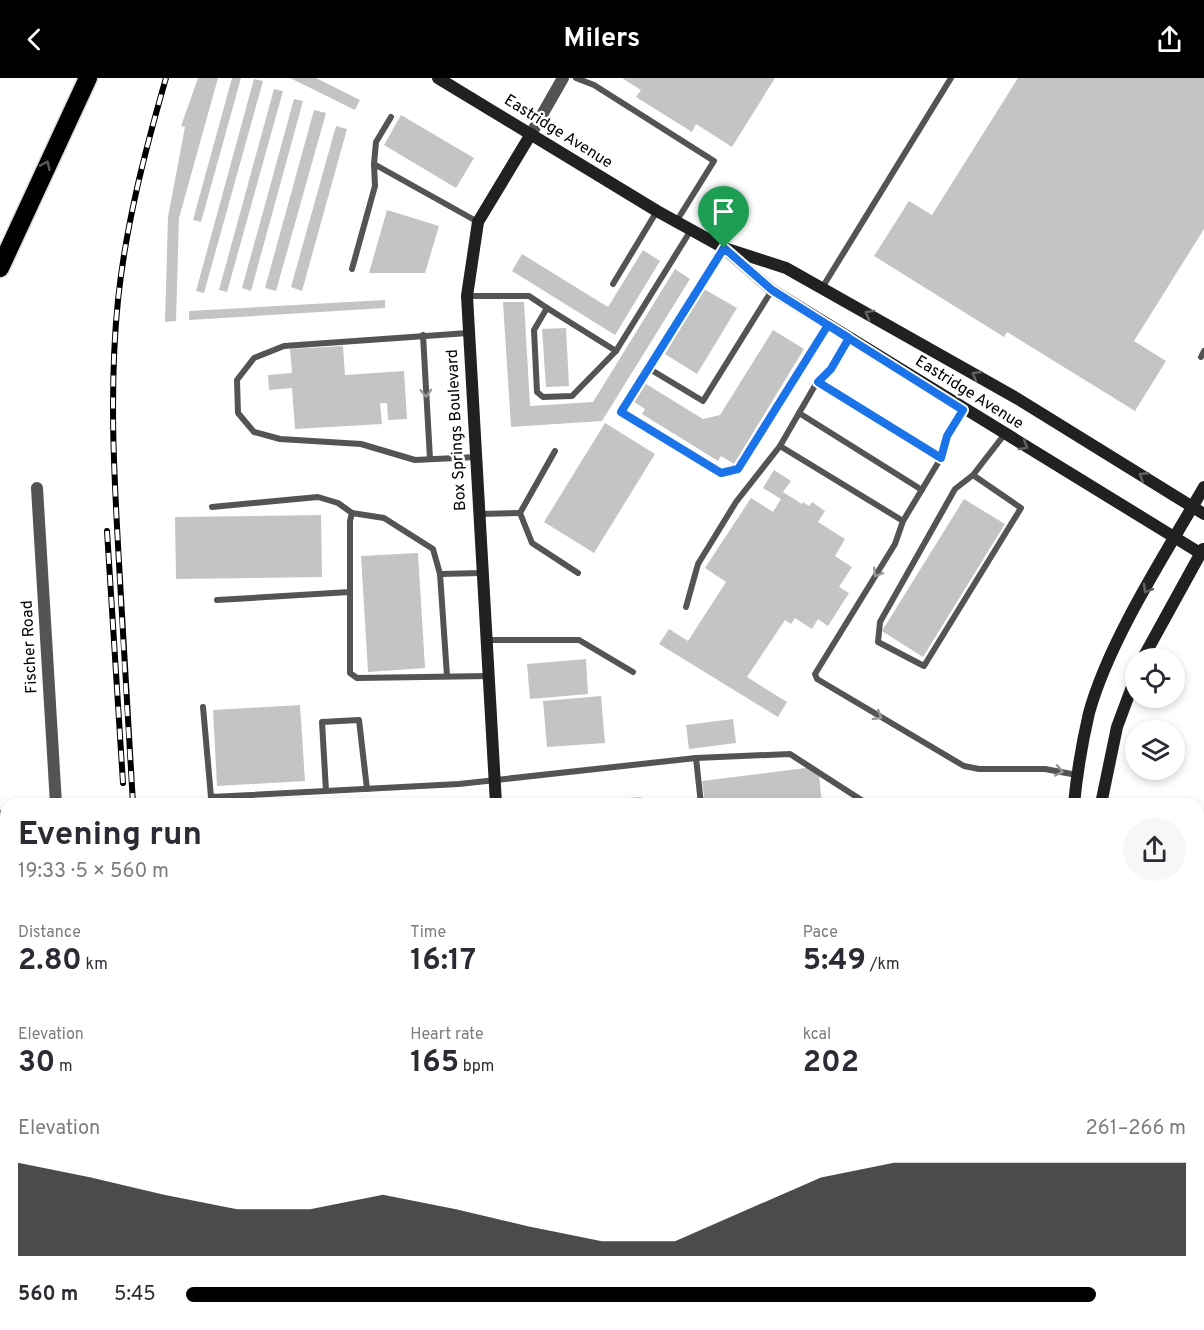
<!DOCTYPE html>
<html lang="en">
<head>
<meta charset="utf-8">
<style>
	:root { --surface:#fff; --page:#f7f7f7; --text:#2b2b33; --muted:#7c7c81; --accent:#000 }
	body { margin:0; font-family:Overpass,sans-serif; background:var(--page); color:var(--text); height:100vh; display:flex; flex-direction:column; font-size:22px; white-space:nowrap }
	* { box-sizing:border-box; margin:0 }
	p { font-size:20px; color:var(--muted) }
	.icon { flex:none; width:33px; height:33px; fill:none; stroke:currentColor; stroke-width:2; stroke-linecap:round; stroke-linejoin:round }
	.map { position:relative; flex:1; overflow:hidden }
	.side { position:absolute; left:0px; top:720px; width:1204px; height:532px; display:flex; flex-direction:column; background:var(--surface); border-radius:18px 18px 0 0; box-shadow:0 3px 9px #0003 }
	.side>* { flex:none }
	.tools { position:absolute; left:1125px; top:570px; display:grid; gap:12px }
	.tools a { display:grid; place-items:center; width:60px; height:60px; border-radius:50%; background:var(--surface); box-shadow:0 3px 9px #0003; font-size:30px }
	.pin { position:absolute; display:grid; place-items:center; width:51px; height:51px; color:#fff; margin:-62px -26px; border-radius:50% 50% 50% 0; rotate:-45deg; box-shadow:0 0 6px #0007 }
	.pin .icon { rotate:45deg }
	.round { display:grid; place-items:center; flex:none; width:63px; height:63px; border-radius:32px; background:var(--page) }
	.overview { display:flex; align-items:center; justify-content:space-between; height:102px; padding:0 18px }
	h1 { font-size:33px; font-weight:700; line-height:45px }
	.stats { display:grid; grid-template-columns:repeat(3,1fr); gap:9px; height:102px; padding:6px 18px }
	.stats div { display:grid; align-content:center }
	.stats b { font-size:30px; font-weight:700 }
	.stats small { font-size:16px; font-weight:400 }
	.stats p { font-size:16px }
	.chart { height:168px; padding:12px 18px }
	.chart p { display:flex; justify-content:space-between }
	.chart svg { width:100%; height:108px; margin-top:6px; fill:var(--accent); opacity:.7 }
	ul { padding:0 18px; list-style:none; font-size:20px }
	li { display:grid; grid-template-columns:96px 72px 1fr; align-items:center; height:45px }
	li i { height:15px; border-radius:8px; background:var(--accent) }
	header { display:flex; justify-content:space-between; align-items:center; height:78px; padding:0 18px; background:var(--accent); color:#fff; font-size:27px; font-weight:700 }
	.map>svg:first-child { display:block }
	.building { fill:#c4c4c4 }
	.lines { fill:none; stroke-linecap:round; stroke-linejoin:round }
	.highway-casing { stroke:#dbdbdb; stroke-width:21 }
	.lane { stroke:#545454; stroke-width:6 }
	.street { stroke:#545454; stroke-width:12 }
	.secondary { stroke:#212121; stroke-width:12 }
	.highway { stroke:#000; stroke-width:18 }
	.rail-casing { stroke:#000; stroke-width:6 }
	.rail { stroke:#fff; stroke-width:4; stroke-dasharray:11; stroke-linecap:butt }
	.oneway { stroke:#595959 }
	.oneway2 { stroke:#646464 }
	.oneway3 { stroke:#989898 }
	.route-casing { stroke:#fff; stroke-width:12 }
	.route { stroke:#1a73e8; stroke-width:8 }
	.labels { text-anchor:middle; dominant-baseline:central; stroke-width:5; stroke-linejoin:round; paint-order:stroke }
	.street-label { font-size:16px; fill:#000; stroke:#fff }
</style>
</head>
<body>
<header><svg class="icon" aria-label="back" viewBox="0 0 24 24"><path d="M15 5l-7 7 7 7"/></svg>Milers<svg class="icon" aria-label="share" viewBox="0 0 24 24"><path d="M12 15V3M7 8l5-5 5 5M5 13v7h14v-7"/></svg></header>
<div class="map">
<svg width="1204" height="1252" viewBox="0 0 1204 1252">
	<rect width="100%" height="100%" fill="#fff"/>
	<!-- building -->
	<g class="building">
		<path d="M198,0H218L179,140L176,243L165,244L168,139L185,49L181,48Z"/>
		<path d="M232,0H241L201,144L193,142Z"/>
		<path d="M290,0H316L360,22L355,32Z"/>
		<path d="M622,0H775L732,69L696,46L692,54L636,19L641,12Z"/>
		<path d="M1018,0H1204V151L1134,263L1166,283L1135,333L1007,254L1004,259L874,178L909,123L932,137Z"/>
		<path d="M254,1L263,3L204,215L196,213Z"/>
		<path d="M274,11L283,13L227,214L219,212Z"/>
		<path d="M294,21L303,23L251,213L242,210Z"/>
		<path d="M314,32L326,35L276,213L265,210Z"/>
		<path d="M401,37L474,80L456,110L384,67Z"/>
		<path d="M336,48L347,51L302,213L291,209Z"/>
		<path d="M387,132L439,148L425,195H369Z"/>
		<path d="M643,172L660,183L615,257L512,193L522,176L608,229Z"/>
		<path d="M675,191L690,201L602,343L511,349L503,224H524L530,328L593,324Z"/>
		<path d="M704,211L737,230L697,296L665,276Z"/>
		<path d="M385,222V230L189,242V233Z"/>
		<path d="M566,250L569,308L546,309L542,251Z"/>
		<path d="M773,252L804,271L734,386L721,378L718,383L642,336L645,331L634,324L646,306L703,341L720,337Z"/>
		<path d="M343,268L345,297L404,293L407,341L388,342L387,325H380L382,346L295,351L292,310L269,312L268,297L292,295L290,271Z"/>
		<path d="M605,345L655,376L594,475L544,444Z"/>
		<path d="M774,392L791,403L783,414L802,426L803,424L809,428L812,424L825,433L818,444L845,461L835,478L852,489L839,509L849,515L828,548L818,541L812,551L795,540L791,546L785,542L747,599L787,624L778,639L659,566L669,551L688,563L726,504L705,490L751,420L773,434L781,421L763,410Z"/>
		<path d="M964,421L1005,446L923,579L882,553Z"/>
		<path d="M321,437L322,499L176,501L175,439Z"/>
		<path d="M418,475L425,590L368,594L361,478Z"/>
		<path d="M586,581L588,616L530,621L527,586Z"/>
		<path d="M601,618L605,665L547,669L543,623Z"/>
		<path d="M300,627L305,703L217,708L213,632Z"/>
		<path d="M733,641L736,665L689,671L686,647Z"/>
		<path d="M806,690L819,697L822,726H705L702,703Z"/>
		<path d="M641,719L642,726H583V724Z"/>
		<path d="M533,1246H554L563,1252H530Z"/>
		<path d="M714,1246H964L973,1252H711Z"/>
	</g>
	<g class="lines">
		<defs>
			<path id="highway" d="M0,190L88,0"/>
		</defs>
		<!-- highway casing -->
		<use href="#highway" class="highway-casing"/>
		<!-- lane -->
		<g class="lane">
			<path d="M576,0L594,7L714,83L676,144"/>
			<path d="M374,86L376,64L391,39"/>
			<path d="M352,191L375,108L374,86L478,144"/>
			<path d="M613,206L657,133"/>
			<path d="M822,210L951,0"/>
			<path d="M772,212L703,323L648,290L621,334L721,395L738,391L828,247"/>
			<path d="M467,218H529L547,230L534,252L537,314L543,319L572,318L616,273L691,152"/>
			<path d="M547,230L616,273"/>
			<path d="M468,255L284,268L254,280L237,302L238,335L254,354L280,361L361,366L415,382L476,379"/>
			<path d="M423,257L430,381"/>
			<path d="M1201,279L1204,273"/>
			<path d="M648,290L724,170"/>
			<path d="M817,304L941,380"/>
			<path d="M963,332L947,358L941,380L903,443L895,466L815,596L817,601L964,688L979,691H1045L1077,697"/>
			<path d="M799,335L922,412"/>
			<path d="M780,368L903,443"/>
			<path d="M555,373L520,435L532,465L578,495"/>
			<path d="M973,397L1021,430L924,588L878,564L880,544L955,411L973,397L1004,357"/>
			<path d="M212,429L318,419L338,425L352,435"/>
			<path d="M479,436L520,435"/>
			<path d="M440,496L482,495"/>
			<path d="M217,522L350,514"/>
			<path d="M686,529L698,486L736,424L780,368L817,304L831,291L849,260"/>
			<path d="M487,562H579L633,594"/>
			<path d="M447,598L440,496L433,471L384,440L352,435L350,443V595L357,600L489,598"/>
			<path d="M203,629L211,719L459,706L696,680L790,676L866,725L864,726"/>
			<path d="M696,680L701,726"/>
			<path d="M326,713L322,644L359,642L367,711"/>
			<path d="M0,735H6"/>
			<path d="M1198,882L1204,875"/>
			<path d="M1198,893L1204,899"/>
			<path d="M0,917L6,916"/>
			<path d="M0,1083L6,1084"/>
			<path d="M1198,1109L1204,1108"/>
			<path d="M290,1246L293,1252"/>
			<path d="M505,1246L513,1250L515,1246"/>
		</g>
		<!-- street -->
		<g class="street">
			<path d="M531,56L563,0"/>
			<path d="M37,410L56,726"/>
			<path d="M0,1198L6,1199"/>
		</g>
		<!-- secondary -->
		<g class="secondary">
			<path d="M438,0L657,133L724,170L786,190L1018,321L1204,436"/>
			<path d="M727,173L772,212L1200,475"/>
			<path d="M1143,580L1203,471"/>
			<path d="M496,726L467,218L478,144L531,56"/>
			<path d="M1074,726C1077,695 1082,665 1089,635C1109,562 1166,475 1204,409"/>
			<path d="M1101,726L1117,649L1136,598"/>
			<path d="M159,1252V1246"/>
			<path d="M1073,1252L1074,1246"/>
			<path d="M1100,1252L1102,1246"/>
		</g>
		<!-- highway -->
		<use href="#highway" class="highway"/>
		<defs>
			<g id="rail">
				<path d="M107,453L123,705"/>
				<path d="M133,726C128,646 123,566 119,485C114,397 109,310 118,222C126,146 145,73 166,0"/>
				<path d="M72,1252L74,1246"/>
			</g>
		</defs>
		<!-- rail casing -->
		<use href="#rail" class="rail-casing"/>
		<!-- rail -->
		<use href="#rail" class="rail"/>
	</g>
	<!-- one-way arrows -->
	<defs><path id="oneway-chevron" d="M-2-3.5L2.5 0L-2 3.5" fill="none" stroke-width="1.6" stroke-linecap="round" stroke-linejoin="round" transform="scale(1.5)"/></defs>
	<use class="oneway" href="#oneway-chevron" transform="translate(46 87) rotate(-66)"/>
	<g class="oneway2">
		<use href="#oneway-chevron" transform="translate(869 236) rotate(-151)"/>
		<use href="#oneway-chevron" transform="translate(976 297) rotate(-150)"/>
		<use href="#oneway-chevron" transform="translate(1024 368) rotate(31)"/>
		<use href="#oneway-chevron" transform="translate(1143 398) rotate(-148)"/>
		<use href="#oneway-chevron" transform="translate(1147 511) rotate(120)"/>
	</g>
	<g class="oneway3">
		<use href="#oneway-chevron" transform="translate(426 315) rotate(87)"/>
		<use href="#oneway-chevron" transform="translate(877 495) rotate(122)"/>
		<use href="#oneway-chevron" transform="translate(878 638) rotate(31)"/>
		<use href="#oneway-chevron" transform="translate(1059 693) rotate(11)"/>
	</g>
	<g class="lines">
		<defs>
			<path id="route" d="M724,170L772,212L963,332L947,358L941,380L818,304L831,291L849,260L828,247L738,391L721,395L621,334L724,170"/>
		</defs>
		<!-- route casing -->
		<use href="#route" class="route-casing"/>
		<!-- route -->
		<use href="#route" class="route"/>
	</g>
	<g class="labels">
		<!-- street labels -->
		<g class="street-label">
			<text transform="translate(558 54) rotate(32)">Eastridge Avenue</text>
			<text transform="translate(969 315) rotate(32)">Eastridge Avenue</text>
			<text transform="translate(457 352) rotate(-93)">Box Springs Boulevard</text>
			<text transform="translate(30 569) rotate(-93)">Fischer Road</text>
		</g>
	</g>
</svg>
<div class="tools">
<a><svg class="icon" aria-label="locate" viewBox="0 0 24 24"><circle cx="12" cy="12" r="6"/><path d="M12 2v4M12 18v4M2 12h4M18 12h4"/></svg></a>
<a><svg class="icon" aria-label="layers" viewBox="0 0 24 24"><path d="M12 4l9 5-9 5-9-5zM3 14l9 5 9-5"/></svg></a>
</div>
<div class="pin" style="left:724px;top:170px;background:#1e9e55"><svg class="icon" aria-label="arrive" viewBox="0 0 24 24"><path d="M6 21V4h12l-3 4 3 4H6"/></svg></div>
<section class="side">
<div class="overview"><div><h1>Evening run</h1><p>19:33 · 5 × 560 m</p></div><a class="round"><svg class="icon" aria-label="share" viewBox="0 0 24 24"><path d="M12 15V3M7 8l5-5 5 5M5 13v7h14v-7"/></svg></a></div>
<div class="stats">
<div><p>Distance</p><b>2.80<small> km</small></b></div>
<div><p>Time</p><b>16:17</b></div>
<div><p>Pace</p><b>5:49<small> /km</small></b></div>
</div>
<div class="stats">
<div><p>Elevation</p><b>30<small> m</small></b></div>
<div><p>Heart rate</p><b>165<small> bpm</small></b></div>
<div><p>kcal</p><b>202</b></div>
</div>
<div class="chart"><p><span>Elevation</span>261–266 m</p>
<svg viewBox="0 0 160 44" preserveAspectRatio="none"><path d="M0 44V6L10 12L20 19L30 25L40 25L50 19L60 25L70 32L80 38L90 38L100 25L110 12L120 6L130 6L140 6L150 6L160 6V44z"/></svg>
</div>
<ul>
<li><b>560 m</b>5:45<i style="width:91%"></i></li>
</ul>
</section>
</div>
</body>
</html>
